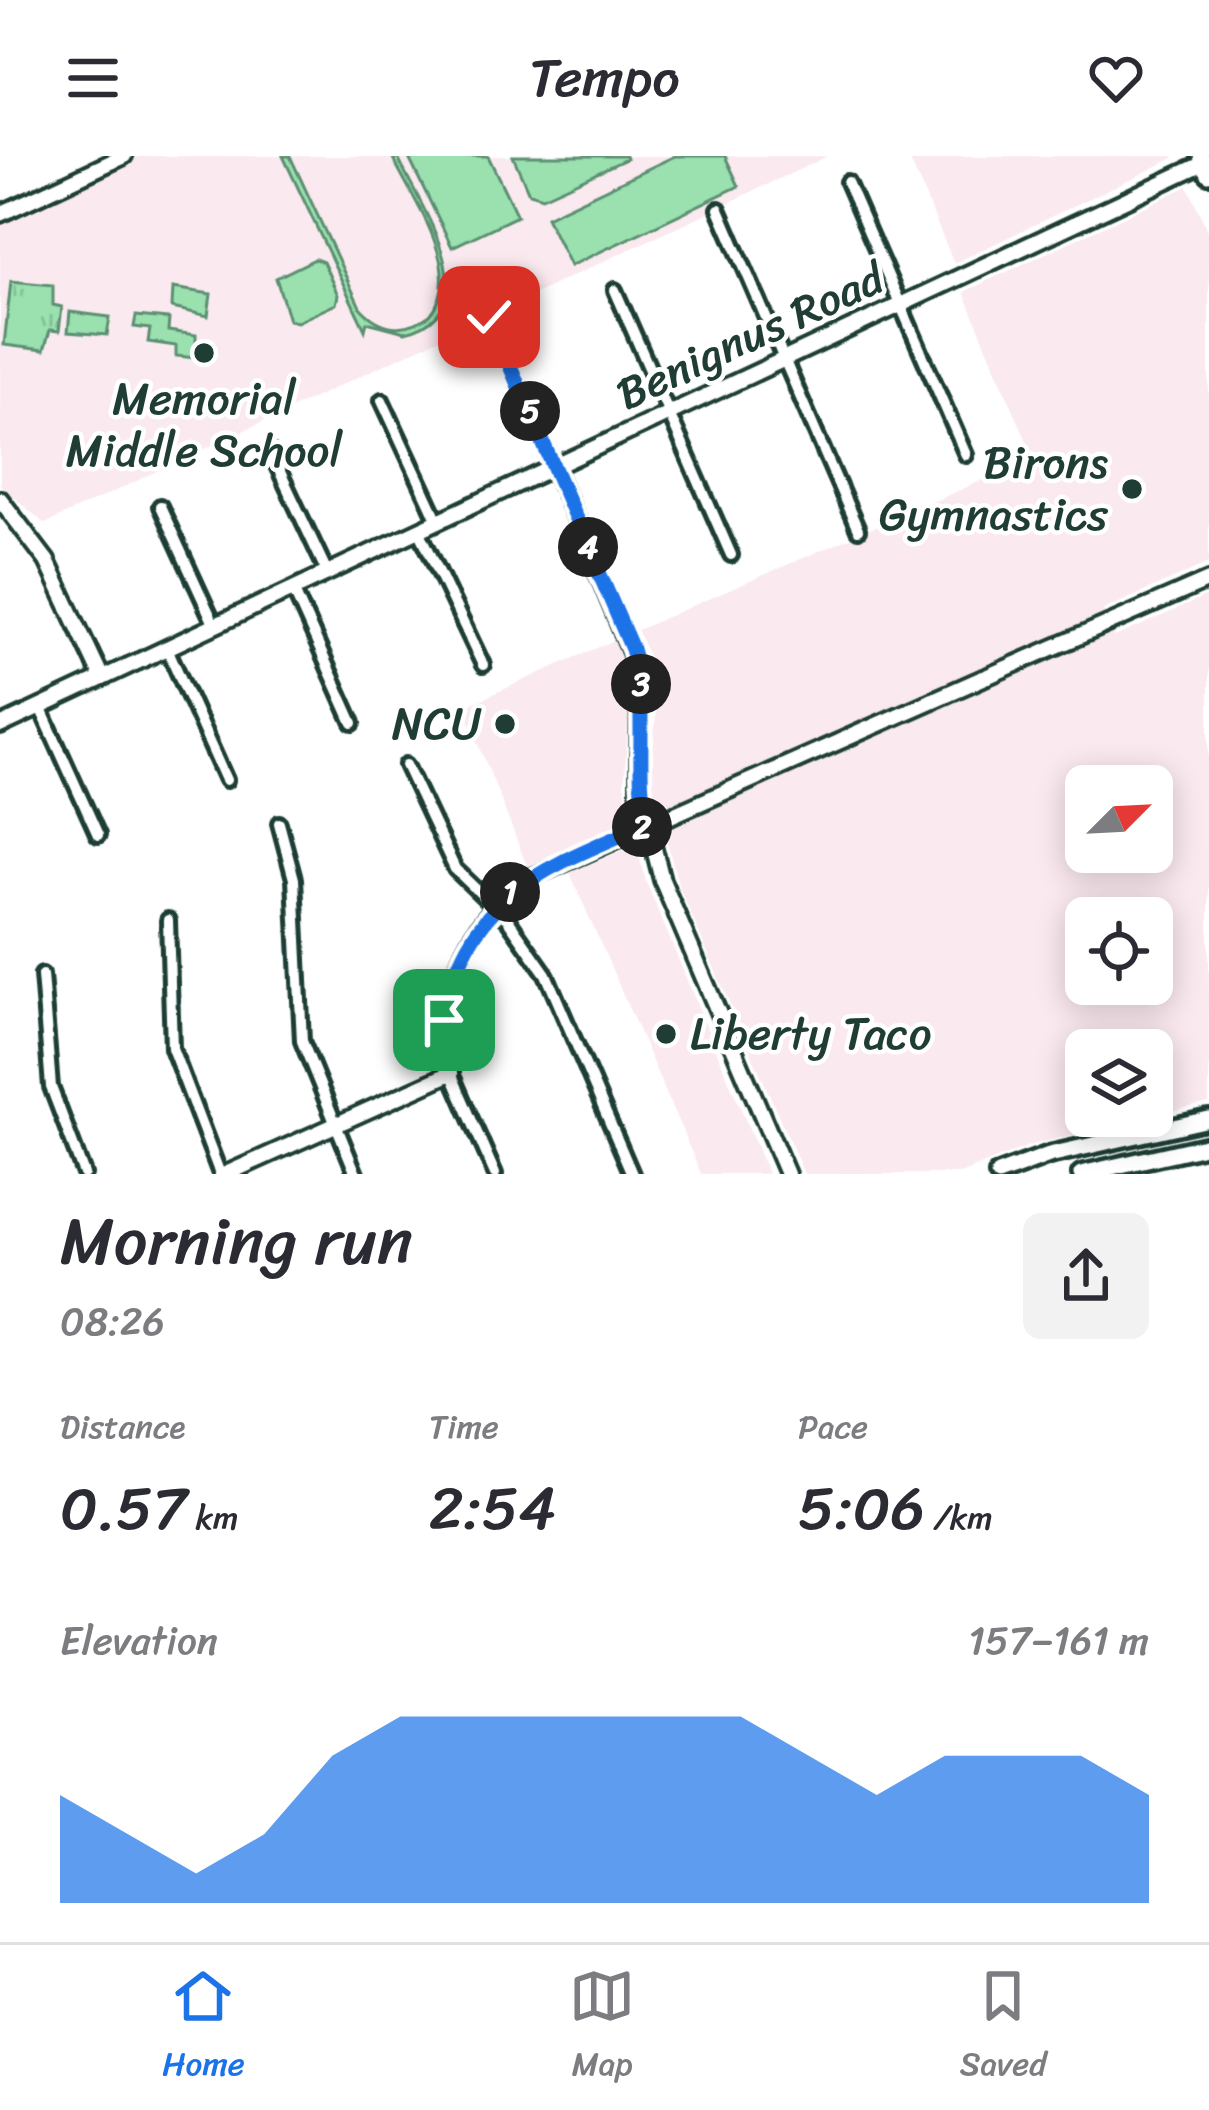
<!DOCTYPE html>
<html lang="en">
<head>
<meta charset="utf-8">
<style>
	:root { --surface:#fff; --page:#f2f2f3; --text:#2b2b33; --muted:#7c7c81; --line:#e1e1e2; --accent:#1a73e8 }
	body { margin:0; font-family:Sriracha,sans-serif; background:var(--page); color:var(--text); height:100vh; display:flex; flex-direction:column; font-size:45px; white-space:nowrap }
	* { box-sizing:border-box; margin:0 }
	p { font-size:39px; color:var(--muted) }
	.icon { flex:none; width:66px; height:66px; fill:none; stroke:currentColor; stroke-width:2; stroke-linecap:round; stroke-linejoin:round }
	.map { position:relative; height:1018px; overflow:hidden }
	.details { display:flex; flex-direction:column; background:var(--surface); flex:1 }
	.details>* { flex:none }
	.needle { width:78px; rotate:66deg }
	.buttons { position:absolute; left:1065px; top:609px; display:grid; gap:24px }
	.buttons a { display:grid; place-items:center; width:108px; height:108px; border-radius:18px; background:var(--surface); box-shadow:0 6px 30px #0003; font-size:60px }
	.pin { position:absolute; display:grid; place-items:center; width:102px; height:102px; color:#fff; margin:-51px; border-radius:24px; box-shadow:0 6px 18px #0006 }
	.km { position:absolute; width:60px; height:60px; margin:-30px; border-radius:50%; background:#222; color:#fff; font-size:33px; line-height:60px; text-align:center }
	.round { display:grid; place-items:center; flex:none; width:126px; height:126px; border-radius:18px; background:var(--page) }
	.overview { display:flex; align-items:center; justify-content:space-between; height:204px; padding:0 60px }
	h1 { font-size:66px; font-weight:600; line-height:90px }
	.figures { display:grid; grid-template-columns:repeat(3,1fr); gap:18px; height:204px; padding:12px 60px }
	.figures div { display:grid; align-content:center }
	.figures b { font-size:60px; font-weight:600 }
	.figures small { font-size:33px; font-weight:400 }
	.figures p { font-size:33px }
	.chart { height:336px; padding:24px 60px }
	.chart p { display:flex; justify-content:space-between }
	.chart svg { width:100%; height:216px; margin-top:12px; fill:var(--accent); opacity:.7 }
	header { display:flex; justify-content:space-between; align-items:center; height:156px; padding:0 60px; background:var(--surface); font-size:54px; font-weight:600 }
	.tab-bar { display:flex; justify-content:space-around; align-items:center; height:168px; border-top:3px solid var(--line); background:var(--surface); font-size:33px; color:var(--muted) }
	.tab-bar a { display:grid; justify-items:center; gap:6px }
	.tab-bar .active { color:var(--accent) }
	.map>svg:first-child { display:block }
	.built { fill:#fae9ef; fill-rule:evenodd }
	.grass { fill:url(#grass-tufts); stroke:#5c8f72; stroke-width:3 }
	.pitch { fill:#9ae1af; stroke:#5c8f72; stroke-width:3 }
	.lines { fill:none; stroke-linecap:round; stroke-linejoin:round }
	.minor-casing { stroke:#1f3d34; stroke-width:20 }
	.tertiary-casing { stroke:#1f3d34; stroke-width:22 }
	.secondary-casing { stroke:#1f3d34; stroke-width:24 }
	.minor { stroke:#fff; stroke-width:10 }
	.tertiary { stroke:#fff; stroke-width:14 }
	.secondary { stroke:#fff; stroke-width:15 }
	.route-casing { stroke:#fff; stroke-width:24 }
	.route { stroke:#1a73e8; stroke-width:15 }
	.poi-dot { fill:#1f3d34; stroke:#fff; stroke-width:4.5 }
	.labels { text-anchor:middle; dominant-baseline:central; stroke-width:9; stroke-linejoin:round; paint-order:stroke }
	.street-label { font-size:45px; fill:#1f3d34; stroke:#fff }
	.poi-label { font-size:45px; fill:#1f3d34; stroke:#fff; text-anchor:end }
</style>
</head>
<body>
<header><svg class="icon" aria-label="menu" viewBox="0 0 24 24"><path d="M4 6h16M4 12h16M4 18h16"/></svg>Tempo<svg class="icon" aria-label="heart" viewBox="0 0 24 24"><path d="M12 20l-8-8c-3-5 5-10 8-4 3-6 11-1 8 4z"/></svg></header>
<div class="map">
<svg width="1209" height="1018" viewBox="0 0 1209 1018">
	<defs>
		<pattern id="grass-tufts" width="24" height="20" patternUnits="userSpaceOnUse" patternTransform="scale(3)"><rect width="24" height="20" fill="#9ae1af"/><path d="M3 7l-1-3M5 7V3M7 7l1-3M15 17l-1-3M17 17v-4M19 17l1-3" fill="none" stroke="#84c297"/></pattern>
	</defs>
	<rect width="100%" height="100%" fill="#fff"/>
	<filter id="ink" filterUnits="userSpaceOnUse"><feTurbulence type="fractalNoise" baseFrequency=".00833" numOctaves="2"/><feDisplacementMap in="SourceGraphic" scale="24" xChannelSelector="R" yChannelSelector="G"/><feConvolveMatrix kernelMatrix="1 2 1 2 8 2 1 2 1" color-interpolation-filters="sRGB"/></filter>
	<g filter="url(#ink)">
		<!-- built -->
		<g class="built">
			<path d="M140,0H828L45,368L0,329V66Z"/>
			<path d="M908,0H1173L1174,2L954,107Z"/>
			<path d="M1188,30L1209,79V407L1103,454L1115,481L1209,439V947L1152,959V894H1086V960H1147L1028,990L960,1018H804L679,731L651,626L657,542L652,509L637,474L1034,302L964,136ZM1086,630H1152V696H1086ZM1086,762H1152V828H1086Z"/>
			<path d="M617,483L630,531L624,629L631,657L627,665L527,710L464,551Z"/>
			<path d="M636,689L646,726L768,1018H701L570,717Z"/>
		</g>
		<!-- grass -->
		<g class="grass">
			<path d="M11,125L53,129V149L62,151L59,175L50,174L44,194L4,189Z"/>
			<path d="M173,132L211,138L208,160L172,152Z"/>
			<path d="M70,156L110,161L107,179L68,176Z"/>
			<path d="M136,160L169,163L168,175L196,179V202L176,200V190L148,186L150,173L134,171Z"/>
		</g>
		<!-- pitch -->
		<g class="pitch">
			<path d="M283,0H290L360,151C380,174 405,177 430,159C467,116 412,43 392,0H397C419,48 494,155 405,176L367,166L365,174Z"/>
			<path d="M408,0H488L517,60L452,91Z"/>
			<path d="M513,0H625L626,3L542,41L529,37Z"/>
			<path d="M675,0H725L739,30L570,110L546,61Z"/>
			<path d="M315,103L323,106L338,139L336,148L297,166L289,164L276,122Z"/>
		</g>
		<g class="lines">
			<defs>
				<g id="minor">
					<path d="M847,26L966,299"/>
					<path d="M719,53L858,374"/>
					<path d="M615,134L731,399"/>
					<path d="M489,161L554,311"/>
					<path d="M382,244L438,365"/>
					<path d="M271,297L327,416"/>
					<path d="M160,350L215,470"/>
					<path d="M419,374L483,509"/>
					<path d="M293,433L353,567"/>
					<path d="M167,492L226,624"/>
					<path d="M40,551L98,679"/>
					<path d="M406,609L455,713L508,764L546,818L632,1018"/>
					<path d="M279,667L294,723L302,885L356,1018"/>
					<path d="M168,764L172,892L220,1018"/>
					<path d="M42,819L51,931L84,1018"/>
					<path d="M451,917L495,1018"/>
				</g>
				<g id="tertiary">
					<path d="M0,58L124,0"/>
					<path d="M554,311L640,518L639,634L662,724L787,1018"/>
					<path d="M0,343L47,405L102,522"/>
					<path d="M988,520L1209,424"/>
					<path d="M0,570L1204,7"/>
					<path d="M226,1018L451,917C437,837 461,768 530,722L983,522"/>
				</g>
				<g id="secondary">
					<path d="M1201,0L1209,18"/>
					<path d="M998,1018L1049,999L1209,963"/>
					<path d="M1081,1018L1209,989"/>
				</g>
			</defs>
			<!-- minor casing -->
			<use href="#minor" class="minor-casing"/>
			<!-- tertiary casing -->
			<use href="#tertiary" class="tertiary-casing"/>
			<!-- secondary casing -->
			<use href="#secondary" class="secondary-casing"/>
			<!-- minor -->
			<use href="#minor" class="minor"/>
			<!-- tertiary -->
			<use href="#tertiary" class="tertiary"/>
			<!-- secondary -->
			<use href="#secondary" class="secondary"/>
		</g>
	</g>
	<g class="lines" filter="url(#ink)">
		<defs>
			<path id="route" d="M444,864C465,739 542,713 647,668C633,610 650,551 632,493L489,161"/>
		</defs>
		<!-- route casing -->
		<use href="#route" class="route-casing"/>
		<!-- route -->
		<use href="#route" class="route"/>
	</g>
	<!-- markers -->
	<g class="poi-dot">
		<circle cx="204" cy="197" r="12"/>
		<circle cx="1132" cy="333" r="12"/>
		<circle cx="505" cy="568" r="12"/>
		<circle cx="666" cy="878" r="12"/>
	</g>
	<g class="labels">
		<!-- street labels -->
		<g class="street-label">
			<text transform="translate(750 180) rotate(-25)">Benignus Road</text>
		</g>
		<!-- poi labels -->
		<g class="poi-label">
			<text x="204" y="243" text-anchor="middle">Memorial<tspan x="204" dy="52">Middle School</tspan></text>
			<text x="1108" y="307">Birons<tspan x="1108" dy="52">Gymnastics</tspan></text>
			<text x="481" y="568">NCU</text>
			<text x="690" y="878" text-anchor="start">Liberty Taco</text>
		</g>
	</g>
</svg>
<div class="buttons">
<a><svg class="needle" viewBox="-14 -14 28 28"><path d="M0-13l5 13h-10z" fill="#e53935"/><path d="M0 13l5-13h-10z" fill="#7c7c81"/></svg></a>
<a><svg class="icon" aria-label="locate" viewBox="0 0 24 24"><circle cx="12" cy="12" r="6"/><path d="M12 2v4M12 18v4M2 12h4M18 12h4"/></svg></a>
<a><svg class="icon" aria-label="layers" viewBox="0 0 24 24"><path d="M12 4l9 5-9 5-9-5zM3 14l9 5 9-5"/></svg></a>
</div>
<div class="pin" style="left:444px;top:864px;background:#1e9e55"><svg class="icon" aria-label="arrive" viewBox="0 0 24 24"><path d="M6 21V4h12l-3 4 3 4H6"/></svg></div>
<div class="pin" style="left:489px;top:161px;background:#d93025"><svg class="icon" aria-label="check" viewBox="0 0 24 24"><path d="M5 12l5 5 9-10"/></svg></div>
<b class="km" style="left:510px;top:736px">1</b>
<b class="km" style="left:642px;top:671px">2</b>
<b class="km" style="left:641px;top:528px">3</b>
<b class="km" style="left:588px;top:391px">4</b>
<b class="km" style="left:530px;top:255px">5</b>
</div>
<section class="details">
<div class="overview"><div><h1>Morning run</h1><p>08:26</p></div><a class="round"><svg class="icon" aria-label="share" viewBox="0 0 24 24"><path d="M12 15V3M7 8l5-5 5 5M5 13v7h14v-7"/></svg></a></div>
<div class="figures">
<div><p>Distance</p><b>0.57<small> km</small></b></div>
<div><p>Time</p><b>2:54</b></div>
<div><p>Pace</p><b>5:06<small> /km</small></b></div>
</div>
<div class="chart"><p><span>Elevation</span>157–161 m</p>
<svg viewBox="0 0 160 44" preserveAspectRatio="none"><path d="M0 44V22L10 30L20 38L30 30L40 14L50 6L60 6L70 6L80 6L90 6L100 6L110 14L120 22L130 14L140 14L150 14L160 22V44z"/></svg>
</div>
</section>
<nav class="tab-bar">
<a class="active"><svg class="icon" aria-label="home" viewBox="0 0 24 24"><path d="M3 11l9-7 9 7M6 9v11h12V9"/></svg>Home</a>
<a><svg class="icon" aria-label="map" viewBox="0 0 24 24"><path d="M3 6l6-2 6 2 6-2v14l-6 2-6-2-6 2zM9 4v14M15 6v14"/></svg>Map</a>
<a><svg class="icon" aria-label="saved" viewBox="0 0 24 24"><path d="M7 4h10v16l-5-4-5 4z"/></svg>Saved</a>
</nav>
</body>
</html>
